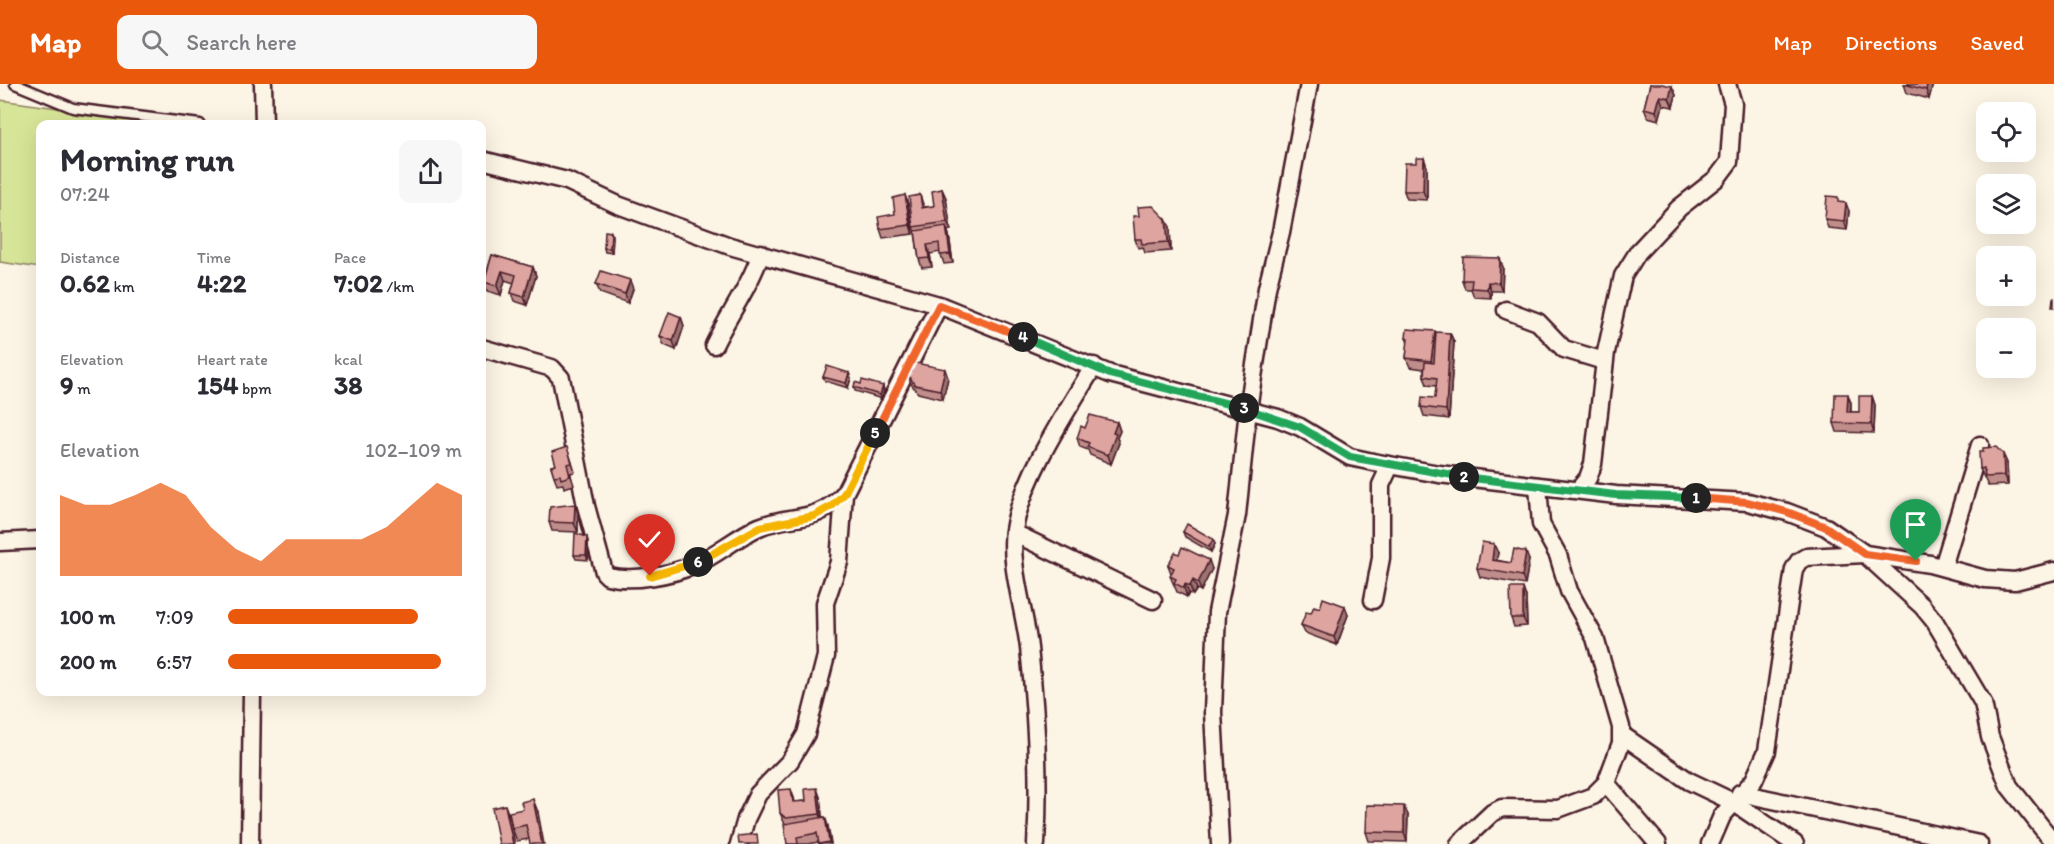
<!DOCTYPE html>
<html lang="en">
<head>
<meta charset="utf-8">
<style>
	:root { --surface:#fff; --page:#f7f7f7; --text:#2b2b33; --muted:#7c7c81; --accent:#ea580c }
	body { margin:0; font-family:Itim,sans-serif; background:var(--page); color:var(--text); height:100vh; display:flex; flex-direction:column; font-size:22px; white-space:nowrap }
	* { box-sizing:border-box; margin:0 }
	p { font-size:20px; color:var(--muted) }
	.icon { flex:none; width:33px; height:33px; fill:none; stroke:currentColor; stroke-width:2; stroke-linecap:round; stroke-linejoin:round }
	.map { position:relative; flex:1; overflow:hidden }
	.details { position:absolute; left:36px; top:36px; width:450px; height:576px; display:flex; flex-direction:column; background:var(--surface); border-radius:12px; box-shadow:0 6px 24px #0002 }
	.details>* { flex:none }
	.controls { position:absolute; left:1976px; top:18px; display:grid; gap:12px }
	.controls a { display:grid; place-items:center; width:60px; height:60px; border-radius:12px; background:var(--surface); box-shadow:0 6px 24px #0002; font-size:30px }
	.pin { position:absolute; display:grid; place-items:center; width:51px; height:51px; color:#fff; margin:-62px -26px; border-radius:50% 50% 50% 0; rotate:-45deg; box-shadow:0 0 6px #0007 }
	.pin .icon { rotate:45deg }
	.km { position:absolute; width:30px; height:30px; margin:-15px; border-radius:50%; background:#222; color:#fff; font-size:16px; line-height:30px; text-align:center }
	.round { display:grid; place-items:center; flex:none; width:63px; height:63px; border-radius:12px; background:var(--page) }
	.head { display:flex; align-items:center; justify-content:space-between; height:102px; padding:0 24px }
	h1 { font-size:33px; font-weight:700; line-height:45px }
	.stats { display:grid; grid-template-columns:repeat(3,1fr); gap:9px; height:102px; padding:6px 24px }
	.stats div { display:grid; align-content:center }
	.stats b { font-size:26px; font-weight:700 }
	.stats small { font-size:16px; font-weight:400 }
	.stats p { font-size:16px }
	.chart { height:168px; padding:12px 24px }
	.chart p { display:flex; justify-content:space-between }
	.chart svg { width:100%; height:108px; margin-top:6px; fill:var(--accent); opacity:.7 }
	ul { padding:0 24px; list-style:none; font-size:20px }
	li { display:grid; grid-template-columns:96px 72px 1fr; align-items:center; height:45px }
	li i { height:15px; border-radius:8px; background:var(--accent) }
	header { display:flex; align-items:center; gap:36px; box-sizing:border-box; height:84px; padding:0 30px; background:var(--accent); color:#fff }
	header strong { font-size:28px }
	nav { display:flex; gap:33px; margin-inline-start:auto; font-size:21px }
	.search { width:420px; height:54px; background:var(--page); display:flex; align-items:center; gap:15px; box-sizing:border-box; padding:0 21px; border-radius:12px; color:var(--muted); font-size:22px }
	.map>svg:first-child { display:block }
	.park { fill:#d7e598; stroke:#908262; stroke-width:1.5 }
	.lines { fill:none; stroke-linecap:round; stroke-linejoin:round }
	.lane-casing { stroke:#4a1f2b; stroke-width:13 }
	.street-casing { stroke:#4a1f2b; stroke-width:21 }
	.lane { stroke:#fcf5e5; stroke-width:8 }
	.street { stroke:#fcf5e5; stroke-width:16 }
	.wall { fill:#bf8d8a; stroke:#4a1f2b; stroke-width:1.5 }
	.shaded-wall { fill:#9b7370; stroke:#4a1f2b; stroke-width:1.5 }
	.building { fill:#dea4a0; stroke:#4a1f2b; stroke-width:1.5 }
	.split-1-casing { stroke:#fff; stroke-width:12 }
	.split-2-casing { stroke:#fff; stroke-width:12 }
	.split-3-casing { stroke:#fff; stroke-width:12 }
	.split-4-casing { stroke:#fff; stroke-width:12 }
	.split-5-casing { stroke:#fff; stroke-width:12 }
	.split-6-casing { stroke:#fff; stroke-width:12 }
	.split-7-casing { stroke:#fff; stroke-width:12 }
	.split-1 { stroke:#f0652b; stroke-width:8 }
	.split-2 { stroke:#22a559; stroke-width:8 }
	.split-3 { stroke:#22a559; stroke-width:8 }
	.split-4 { stroke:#22a559; stroke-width:8 }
	.split-5 { stroke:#f0652b; stroke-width:8 }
	.split-6 { stroke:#f5b400; stroke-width:8 }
	.split-7 { stroke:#f5b400; stroke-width:8 }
</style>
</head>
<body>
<header>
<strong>Map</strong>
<div class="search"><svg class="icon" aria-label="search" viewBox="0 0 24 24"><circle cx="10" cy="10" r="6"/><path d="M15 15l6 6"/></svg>Search here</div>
<nav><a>Map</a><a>Directions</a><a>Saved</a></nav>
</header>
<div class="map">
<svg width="2054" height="760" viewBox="0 0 2054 760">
	<rect width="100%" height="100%" fill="#fcf5e5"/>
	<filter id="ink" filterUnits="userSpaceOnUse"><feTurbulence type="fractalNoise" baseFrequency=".0167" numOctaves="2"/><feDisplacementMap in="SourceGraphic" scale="12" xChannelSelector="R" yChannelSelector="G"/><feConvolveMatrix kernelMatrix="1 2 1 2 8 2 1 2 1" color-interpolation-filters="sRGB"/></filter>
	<g filter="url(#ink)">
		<!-- park -->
		<path class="park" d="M0,16L172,40H40V184L0,178Z"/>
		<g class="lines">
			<defs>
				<path id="lane" d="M15,0L73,24L200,40"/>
				<g id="street">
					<path d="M263,0L264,40"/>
					<path d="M482,76L567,97L618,121L730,162L939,221L1110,290L1278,334L1300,343L1350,373L1373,378L1439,390L1616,411L1748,418L1787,428L1826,443L1865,470L1930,480L1985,495L2015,497L2054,487"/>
					<path d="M1506,226L1538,238L1564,265L1604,277"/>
					<path d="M714,261C729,230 750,202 761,169"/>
					<path d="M482,264L552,284L561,294L586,422L604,488L608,492C632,498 671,491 694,481C717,471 736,453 759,443C793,429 814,441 844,410"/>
					<path d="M1579,405L1588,394L1593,380L1606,268L1623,192L1638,168L1679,124L1717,94L1729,78L1733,20L1727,0"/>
					<path d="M1014,449L1153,516"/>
					<path d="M0,458L40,456"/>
					<path d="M1943,483L1980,361"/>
					<path d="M1373,516L1381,474V401L1390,382"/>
					<path d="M1622,651L1689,697L1733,718L1795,760"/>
					<path d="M1606,699L1658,760"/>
					<path d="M1740,709L1979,760"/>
					<path d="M250,760L252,608"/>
					<path d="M739,760L746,735L758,710L790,677L806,650L826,572L825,519L839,478L844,410L939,221"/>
					<path d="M1036,760C1040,695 1036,628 1029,564C1025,528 1009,481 1014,446C1022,394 1066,328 1094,282"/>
					<path d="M1220,760L1213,628L1217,528L1237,431L1248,325L1267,204L1281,148L1309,0"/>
					<path d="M1459,760L1492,729L1502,724L1558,725L1593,712L1606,699L1621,659V643L1595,554L1569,507L1558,471L1541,440L1538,402"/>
					<path d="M1710,760L1722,732L1754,696L1767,667L1794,485L1799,477L1806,473L1865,470L1922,522L1935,538L1983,619L1990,653L2009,702L2054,759"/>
				</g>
			</defs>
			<!-- lane casing -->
			<use href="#lane" class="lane-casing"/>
			<!-- street casing -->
			<use href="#street" class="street-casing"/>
			<!-- lane -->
			<use href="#lane" class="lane"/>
			<!-- street -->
			<use href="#street" class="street"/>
		</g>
		<!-- wall -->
		<g class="wall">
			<path d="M1650,0L1676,11L1673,23L1663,21L1659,36L1648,33L1644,24Z"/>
			<path d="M1904,0H1933L1929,15L1907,9Z"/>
			<path d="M1424,74L1427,83V116L1407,115L1404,107Z"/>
			<path d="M942,105L946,114L951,146L947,147L949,151L953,179L944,180L940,168L930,170L932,183L922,184L919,175L915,149L913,143L920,111L924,123L934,122Z"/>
			<path d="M905,111L908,120L913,150L883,154L880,145L895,130Z"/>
			<path d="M1849,127L1847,146L1828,144L1825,135Z"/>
			<path d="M1170,143L1171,167L1145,169L1143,163L1138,164L1135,155Z"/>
			<path d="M613,152L612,169L605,168L604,164Z"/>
			<path d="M492,171L533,183L536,192L527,221L514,217L511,209L514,199L505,196L501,211L487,207L484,198Z"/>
			<path d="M1503,183L1502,207H1491V214L1474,213L1471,205H1465L1462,196Z"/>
			<path d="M596,200L633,205L628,219L600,209Z"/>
			<path d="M681,233L684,242L676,266L664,261L660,252Z"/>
			<path d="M1450,249L1454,258L1449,335L1424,332L1421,323L1435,314L1436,302L1427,301L1424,292V285L1410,283L1406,274L1408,259L1406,254Z"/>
			<path d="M849,289L851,294L848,304L825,297L823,293Z"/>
			<path d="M908,291L948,294L943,315L918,309L911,300Z"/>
			<path d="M854,303L884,306L882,315L855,307Z"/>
			<path d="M1872,312L1875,321L1874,349L1837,348L1834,339L1851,319V328H1859Z"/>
			<path d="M1117,338L1120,347L1117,354L1119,359L1111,380L1090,371L1088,366L1080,363L1077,354L1085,344Z"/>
			<path d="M2003,370L2007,379L2008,401L1988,402L1980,385Z"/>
			<path d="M570,372L575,388L570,389L574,401L564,404L563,400L557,401L551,382L556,381Z"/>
			<path d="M575,420L578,429V448L552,447L549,438Z"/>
			<path d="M1183,448L1215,460L1211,468L1185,453Z"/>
			<path d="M587,453L588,458V476L576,475L574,471Z"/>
			<path d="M1498,469L1496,476L1511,479L1529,476L1525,501L1480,493L1477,484Z"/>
			<path d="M1168,481L1212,485L1201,507L1197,505L1193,511L1189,509L1187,513L1177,508L1170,492L1171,489Z"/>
			<path d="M1526,513L1527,542L1514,543L1511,534Z"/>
			<path d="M1320,524L1348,531L1337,561L1305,549L1301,541L1311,529Z"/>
			<path d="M820,713L822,733H825L828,742L831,760H819V758L808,760H787L786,740L784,738L780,729L794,714L795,718L806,717Z"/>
			<path d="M538,728L529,755L517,757L512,744Z"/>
			<path d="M1408,731L1407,758L1369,757L1366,748Z"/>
		</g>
		<!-- shaded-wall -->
		<g class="shaded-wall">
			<path d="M1927,0H1933L1929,15L1926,6Z"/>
			<path d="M1672,2L1676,11L1673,23L1669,14Z"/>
			<path d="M1660,12L1663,21L1659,36L1656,27Z"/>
			<path d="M1424,74L1427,83V116L1423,107Z"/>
			<path d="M942,105L946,114L951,146L947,138Z"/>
			<path d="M905,111L908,120L913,150L910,141Z"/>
			<path d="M1846,119L1849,127L1847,146L1844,137Z"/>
			<path d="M1166,135L1170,143L1171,167L1168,158Z"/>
			<path d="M946,142L949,151L953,179L950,170Z"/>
			<path d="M611,148L613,152L612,169L610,164Z"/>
			<path d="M927,161L930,170L932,183L929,174Z"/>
			<path d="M1500,174L1503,183L1502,207L1499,199Z"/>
			<path d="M533,183L536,192L527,221L524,213Z"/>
			<path d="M502,187L505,196L501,211L497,202Z"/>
			<path d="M630,196L633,205L628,219L625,210Z"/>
			<path d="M1488,198L1491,207V214L1487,205Z"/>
			<path d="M482,206L484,212L482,220Z"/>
			<path d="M681,233L684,242L676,266L673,257Z"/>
			<path d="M1435,247L1438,256L1435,286L1431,277Z"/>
			<path d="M1450,249L1454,258L1449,335L1446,326Z"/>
			<path d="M945,285L948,294L943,315L940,306Z"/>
			<path d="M849,289L851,294L848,304L846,299Z"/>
			<path d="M883,302L884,306L882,315L880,311Z"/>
			<path d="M1848,310L1851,319L1850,336L1847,328Z"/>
			<path d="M1872,312L1875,321L1874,349L1871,340Z"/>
			<path d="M1117,338L1120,347L1117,354L1119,359L1111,380L1108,371L1113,349Z"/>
			<path d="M2003,370L2007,379L2008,401L2004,392Z"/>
			<path d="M575,420L578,429V448L574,439Z"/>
			<path d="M587,453L588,458V476L586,471Z"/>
			<path d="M1213,455L1215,460L1211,468L1209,463Z"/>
			<path d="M1494,460L1498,469L1495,484L1492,476Z"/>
			<path d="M1526,468L1529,476L1525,501L1522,492Z"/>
			<path d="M1209,476L1212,485L1201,507L1198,499Z"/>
			<path d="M1193,496L1197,505L1193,511L1190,502Z"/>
			<path d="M1185,500L1189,509L1187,513L1184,504Z"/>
			<path d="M1523,504L1526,513L1527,542L1523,534Z"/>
			<path d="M1345,522L1348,531L1337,561L1334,553Z"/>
			<path d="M817,704L820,713L823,739L820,730Z"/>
			<path d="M791,705L794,714L796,727L793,718Z"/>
			<path d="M533,715L538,728L544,760H542Z"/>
			<path d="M505,721L510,734L515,760H513Z"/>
			<path d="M1404,722L1408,731L1407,758L1404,749Z"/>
			<path d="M825,733L828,742L831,760H830L829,758Z"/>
		</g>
		<!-- building -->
		<g class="building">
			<path d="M1650,0H1662L1672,2L1669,14L1660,12L1656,27L1644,24Z"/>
			<path d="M1904,0H1927L1926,6Z"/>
			<path d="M1416,74H1424L1423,107H1404L1405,79H1416Z"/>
			<path d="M942,105L947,138L913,143L909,113L920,111L922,124L934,122L932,107Z"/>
			<path d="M905,111L910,141L880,145L878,133L895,130L893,114Z"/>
			<path d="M1827,112L1838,113V118L1846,119L1844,137L1825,135Z"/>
			<path d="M1153,122L1166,135L1168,158L1142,160L1141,155H1135L1133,132H1139L1138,123Z"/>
			<path d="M946,142L950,170L940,171L939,159L927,161L929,174L919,175L915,147Z"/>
			<path d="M605,147L611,148L610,164H604Z"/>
			<path d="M492,171L533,183L524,213L511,209L516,191L502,187L497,202L484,198Z"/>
			<path d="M1463,173L1500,174L1499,199L1488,198L1487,205L1471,204L1472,196H1462Z"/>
			<path d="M601,187L630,196L625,210L596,200Z"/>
			<path d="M2053,214H2054V223H2052Z"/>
			<path d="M669,228L681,233L673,257L660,252Z"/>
			<path d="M1407,245L1435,247L1431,277L1406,274L1408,255L1406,254Z"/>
			<path d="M1436,248L1450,249L1446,326L1421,323L1422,313L1435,314L1437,294L1424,292L1425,278L1434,279Z"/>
			<path d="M911,278L945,285L940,306L915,301L908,291Z"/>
			<path d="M827,282L849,289L846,299L823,293Z"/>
			<path d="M862,296L883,302L880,311L854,303L855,298L861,300Z"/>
			<path d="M1835,310H1848L1847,328H1859V312H1872L1871,340L1834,339Z"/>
			<path d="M1090,331L1117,338L1113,349L1116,350L1108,371L1087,363L1089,359L1077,354L1081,342L1085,344Z"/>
			<path d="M567,363L572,379L567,380L570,392L561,395L560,391L554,392L551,382L556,381L552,368Z"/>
			<path d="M1996,363L2003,370L2004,392L1985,393L1984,384L1980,385L1979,368H1983V364Z"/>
			<path d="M575,420L574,439L549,438L550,423Z"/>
			<path d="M1187,440L1213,455L1209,463L1183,448Z"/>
			<path d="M575,449L587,453L586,471H574Z"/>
			<path d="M1482,458L1494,460L1492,476L1511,479L1514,465L1526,468L1522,492L1477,484Z"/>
			<path d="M1182,463L1209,476L1198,499L1193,496L1190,502L1185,500L1184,504L1174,499L1176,495L1170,492L1174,484L1168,481L1175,468L1179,470Z"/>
			<path d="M1510,504H1523V534H1511Z"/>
			<path d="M1323,514L1345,522L1334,553L1301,541L1306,528L1311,529L1314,522L1320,524Z"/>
			<path d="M817,704L820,730L786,734L780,729L778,706L791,705L793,718L806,717L805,705Z"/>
			<path d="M533,715L542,760H530L526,741L512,744L509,728L523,725L521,718Z"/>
			<path d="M505,721L513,760H499L492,724Z"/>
			<path d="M1367,721L1404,722V749L1366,748Z"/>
			<path d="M825,733L829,758L819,760L817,749L797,753L798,760H787L784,740Z"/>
			<path d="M757,750L758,760H739L738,752Z"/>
		</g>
	</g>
	<g class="lines" filter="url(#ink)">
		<defs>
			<path id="split-1" d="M1696,414L1748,418L1787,428L1826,443L1865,470L1916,477"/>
			<path id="split-2" d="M1464,393L1616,411L1696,414"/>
			<path id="split-3" d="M1244,324L1300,343L1350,373L1464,393"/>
			<path id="split-4" d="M1023,253L1110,290L1244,324"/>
			<path id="split-5" d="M875,349L939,221L1023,253"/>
			<path id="split-6" d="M698,478L760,443L814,432L832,422L844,410L875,349"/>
			<path id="split-7" d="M650,492L698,478"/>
		</defs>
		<!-- split-1 casing -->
		<use href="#split-1" class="split-1-casing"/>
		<!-- split-2 casing -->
		<use href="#split-2" class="split-2-casing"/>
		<!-- split-3 casing -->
		<use href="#split-3" class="split-3-casing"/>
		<!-- split-4 casing -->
		<use href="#split-4" class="split-4-casing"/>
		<!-- split-5 casing -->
		<use href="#split-5" class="split-5-casing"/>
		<!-- split-6 casing -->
		<use href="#split-6" class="split-6-casing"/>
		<!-- split-7 casing -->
		<use href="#split-7" class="split-7-casing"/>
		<!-- split-1 -->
		<use href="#split-1" class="split-1"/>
		<!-- split-2 -->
		<use href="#split-2" class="split-2"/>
		<!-- split-3 -->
		<use href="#split-3" class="split-3"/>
		<!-- split-4 -->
		<use href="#split-4" class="split-4"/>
		<!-- split-5 -->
		<use href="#split-5" class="split-5"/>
		<!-- split-6 -->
		<use href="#split-6" class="split-6"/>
		<!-- split-7 -->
		<use href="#split-7" class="split-7"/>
	</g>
</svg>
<div class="controls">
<a><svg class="icon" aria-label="locate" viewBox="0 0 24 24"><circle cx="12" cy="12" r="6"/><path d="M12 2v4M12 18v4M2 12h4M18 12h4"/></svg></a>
<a><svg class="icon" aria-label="layers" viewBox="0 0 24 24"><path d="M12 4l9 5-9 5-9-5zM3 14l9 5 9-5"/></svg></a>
<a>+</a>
<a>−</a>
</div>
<div class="pin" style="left:1916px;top:477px;background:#1e9e55"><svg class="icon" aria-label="arrive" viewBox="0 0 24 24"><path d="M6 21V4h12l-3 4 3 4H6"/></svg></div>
<div class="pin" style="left:650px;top:492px;background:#d93025"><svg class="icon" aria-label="check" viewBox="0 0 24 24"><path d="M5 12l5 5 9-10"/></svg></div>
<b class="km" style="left:1696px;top:414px">1</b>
<b class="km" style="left:1464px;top:393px">2</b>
<b class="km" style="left:1244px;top:324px">3</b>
<b class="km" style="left:1023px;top:253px">4</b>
<b class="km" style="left:875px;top:349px">5</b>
<b class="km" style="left:698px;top:478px">6</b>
<section class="details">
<div class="head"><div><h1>Morning run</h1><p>07:24</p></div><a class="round"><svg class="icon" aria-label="share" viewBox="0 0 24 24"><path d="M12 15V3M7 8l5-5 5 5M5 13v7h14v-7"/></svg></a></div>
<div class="stats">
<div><p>Distance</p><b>0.62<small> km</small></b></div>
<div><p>Time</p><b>4:22</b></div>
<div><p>Pace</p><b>7:02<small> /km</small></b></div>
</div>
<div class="stats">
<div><p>Elevation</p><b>9<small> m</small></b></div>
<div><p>Heart rate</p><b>154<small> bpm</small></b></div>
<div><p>kcal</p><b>38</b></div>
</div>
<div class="chart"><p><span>Elevation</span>102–109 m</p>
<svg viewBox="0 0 160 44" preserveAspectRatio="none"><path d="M0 44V11L10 15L20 15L30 11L40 6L50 11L60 24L70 33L80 38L90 29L100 29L110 29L120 29L130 24L140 15L150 6L160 11V44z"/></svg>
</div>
<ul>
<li><b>100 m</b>7:09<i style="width:81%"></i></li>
<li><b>200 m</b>6:57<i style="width:91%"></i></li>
</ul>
</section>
</div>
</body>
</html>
